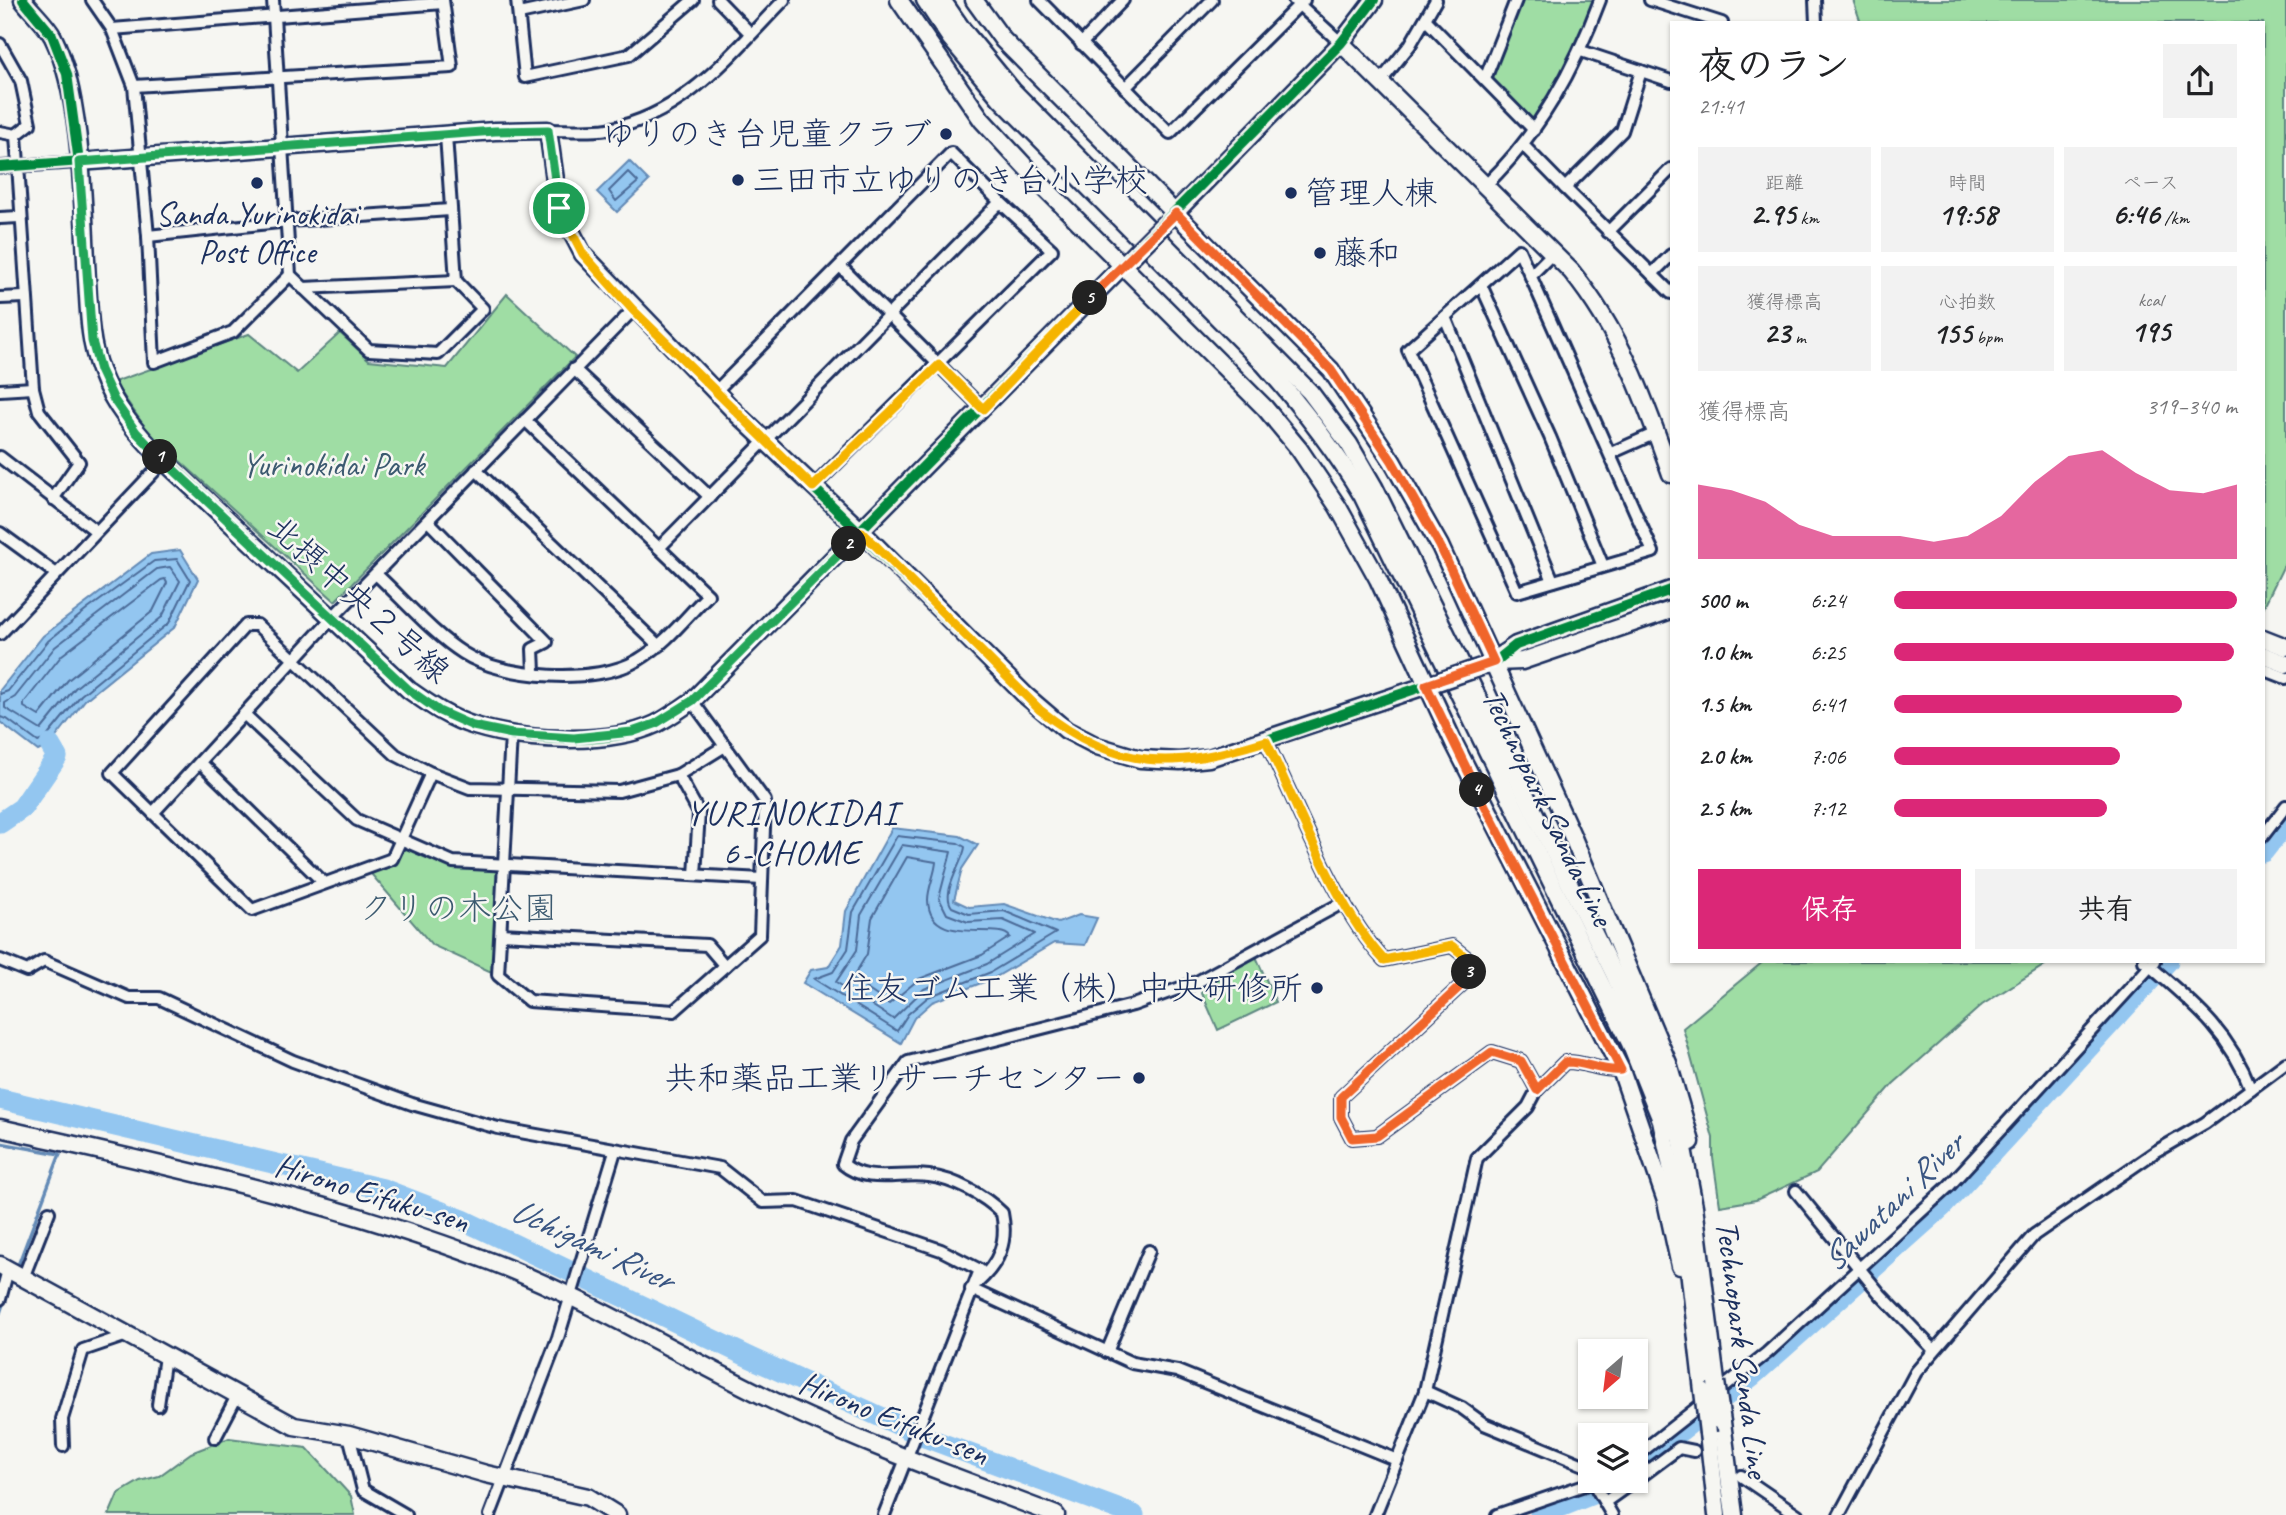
<!DOCTYPE html>
<html lang="ja">
<head>
<meta charset="utf-8">
<style>
	:root { --surface:#fff; --page:#f2f2f2; --text:#202124; --muted:#757577; --accent:#db2777 }
	body { margin:0; font-family:Caveat,"Klee One",sans-serif; background:var(--page); color:var(--text); height:100vh; display:flex; flex-direction:column; font-size:26px; white-space:nowrap }
	* { box-sizing:border-box; margin:0 }
	p { font-size:23px; color:var(--muted) }
	.icon { flex:none; width:38px; height:38px; fill:none; stroke:currentColor; stroke-width:2; stroke-linecap:round; stroke-linejoin:round }
	.map { position:relative; flex:1; overflow:hidden }
	.drawer { position:absolute; left:1670px; top:21px; width:595px; height:942px; display:flex; flex-direction:column; background:var(--surface); border-radius:0px; box-shadow:0 2px 5px #0004 }
	.drawer>* { flex:none }
	.needle { width:46px; rotate:208deg }
	.tools { position:absolute; left:1578px; top:1339px; display:grid; gap:14px }
	.tools a { display:grid; place-items:center; width:70px; height:70px; border-radius:0px; background:var(--surface); box-shadow:0 2px 5px #0004; font-size:35px }
	.pin { position:absolute; display:grid; place-items:center; width:60px; height:60px; color:#fff; margin:-30px; border:4px solid #fff; border-radius:50%; box-shadow:0 2px 7px #0007 }
	.km { position:absolute; width:35px; height:35px; margin:-18px; border-radius:50%; background:#222; color:#fff; font-size:19px; line-height:35px; text-align:center }
	.round { display:grid; place-items:center; flex:none; width:74px; height:74px; border-radius:0px; background:var(--page) }
	.summary { display:flex; align-items:center; justify-content:space-between; height:119px; padding:0 28px }
	h1 { font-size:38px; font-weight:800; line-height:52px }
	.stats { display:grid; grid-template-columns:repeat(3,1fr); gap:10px; height:119px; padding:7px 28px }
	.stats div { display:grid; align-content:center; border-radius:0px; background:var(--page); text-align:center }
	.stats b { font-size:30px; font-weight:800 }
	.stats small { font-size:19px; font-weight:400 }
	.stats p { font-size:19px }
	.chart { height:196px; padding:14px 28px }
	.chart p { display:flex; justify-content:space-between }
	.chart svg { width:100%; height:126px; margin-top:7px; fill:var(--accent); opacity:.7 }
	.cta { display:flex; gap:14px; margin-top:auto; padding:14px 28px }
	.cta a { flex:1; height:80px; border-radius:0px; background:var(--accent); color:#fff; font-size:28px; font-weight:800; line-height:80px; text-align:center }
	.cta a+a { background:var(--page); color:var(--text) }
	ul { padding:0 28px; list-style:none; font-size:23px }
	li { display:grid; grid-template-columns:112px 84px 1fr; align-items:center; height:52px }
	li i { height:18px; border-radius:9px; background:var(--accent) }
	.map>svg:first-child { display:block }
	.green { fill:#9fdda4; stroke:#5d8681; stroke-width:2 }
	.water { fill:#93c6f0; stroke:#638ab6; stroke-width:2 }
	.lines { fill:none; stroke-linecap:round; stroke-linejoin:round }
	.shore { stroke:#4b6b98; stroke-width:2 }
	.stream { stroke:#638ab6; stroke-width:3.5 }
	.river { stroke:#93c6f0; stroke-width:21 }
	.street-casing { stroke:#1b2f5e; stroke-width:16 }
	.secondary-casing { stroke:#1b2f5e; stroke-width:21 }
	.street { stroke:#f6f6f2; stroke-width:10 }
	.secondary { stroke:#f6f6f2; stroke-width:16 }
	.secondary-bridge-casing { stroke:#1b2f5e; stroke-width:21; stroke-linecap:butt }
	.secondary-bridge { stroke:#f6f6f2; stroke-width:16 }
	.cycleway-casing { stroke:#f6f6f2; stroke-width:15 }
	.cycleway { stroke:#00873e; stroke-width:10 }
	.split-1-casing { stroke:#fff; stroke-width:14 }
	.split-2-casing { stroke:#fff; stroke-width:14 }
	.split-3-casing { stroke:#fff; stroke-width:14 }
	.split-4-casing { stroke:#fff; stroke-width:14 }
	.split-5-casing { stroke:#fff; stroke-width:14 }
	.split-6-casing { stroke:#fff; stroke-width:14 }
	.split-1 { stroke:#22a559; stroke-width:9 }
	.split-2 { stroke:#22a559; stroke-width:9 }
	.split-3 { stroke:#f5b400; stroke-width:9 }
	.split-4 { stroke:#f0652b; stroke-width:9 }
	.split-5 { stroke:#f0652b; stroke-width:9 }
	.split-6 { stroke:#f5b400; stroke-width:9 }
	.poi-dot { fill:#1b2f5e; stroke:#f6f6f2; stroke-width:2.5 }
	.labels { text-anchor:middle; dominant-baseline:central; stroke-width:5; stroke-linejoin:round; paint-order:stroke }
	.poi-label { font-size:33px; fill:#1b2f5e; stroke:#f6f6f2; text-anchor:end }
	.park-label { font-size:33px; fill:#3c5a70; stroke:#f6f6f2 }
	.street-label { font-size:33px; fill:#1b2f5e; stroke:#f6f6f2 }
	.neighbourhood-label { font-size:35px; letter-spacing:2px; fill:#1b2f5e; stroke:#f6f6f2 }
	.water-label { font-size:35px; font-style:italic; fill:#395582; stroke:#f6f6f2 }
</style>
</head>
<body>
<div class="map">
<svg width="2286" height="1515" viewBox="0 0 2286 1515">
	<rect width="100%" height="100%" fill="#f6f6f2"/>
	<filter id="ink" filterUnits="userSpaceOnUse"><feTurbulence type="fractalNoise" baseFrequency=".0143" numOctaves="2"/><feDisplacementMap in="SourceGraphic" scale="14" xChannelSelector="R" yChannelSelector="G"/><feConvolveMatrix kernelMatrix="1 2 1 2 8 2 1 2 1" color-interpolation-filters="sRGB"/></filter>
	<g filter="url(#ink)">
		<!-- green -->
		<g class="green">
			<path d="M1516,0H1600L1534,130L1485,79Z"/>
			<path d="M1853,0H2286V561L2263,608V23H1861Z"/>
			<path d="M507,294L575,357L335,601L149,433L114,382L249,334L297,373L340,333L369,360L447,368Z"/>
			<path d="M400,839L453,862L505,867L498,975L432,945L366,868L392,859Z"/>
			<path d="M1254,952L1276,1002L1218,1030L1197,982Z"/>
			<path d="M1764,961H2051L1982,1005L1893,1084L1817,1172L1756,1200L1720,1206L1713,1158V1138L1683,1028Z"/>
			<path d="M229,1438L307,1448L351,1496L355,1515H109L118,1494L140,1481L159,1476L191,1453Z"/>
		</g>
		<!-- water -->
		<g class="water">
			<path d="M629,161L649,181L617,212L597,192Z"/>
			<path d="M180,550L198,579L175,627L85,700L50,745L38,751L0,722V690L43,636L151,554Z"/>
			<path d="M892,828L960,836L978,845L962,869L954,900L969,907L1004,904L1058,923L1079,915L1097,918L1085,945L1054,943L994,978L932,1002L914,1018L901,1043L803,983L811,970L828,967L842,945L846,911Z"/>
		</g>
		<g class="lines">
			<!-- shore -->
			<g class="shore">
				<path d="M628,172L638,182L616,201L609,191Z"/>
				<path d="M170,567L180,581L162,617L75,688L41,730L5,708V703L15,697L55,647L157,569Z"/>
				<path d="M161,580L165,579L167,583L153,611L68,680L39,716L24,707V703L62,655Z"/>
				<path d="M0,694L8,691L48,641L88,609L154,561L177,559L190,580L169,623L81,695L45,739L38,742L7,719L0,717"/>
				<path d="M897,836L958,843L965,847C964,861 940,892 952,907L969,914L1004,911L1056,933L991,972L928,997L908,1014L897,1031L814,979L833,972L848,949L853,912Z"/>
				<path d="M902,845L951,852L939,898L947,914L968,922L1003,920L1035,934L987,964L924,989L893,1019L836,982L857,950L861,915Z"/>
				<path d="M907,857L936,862C935,875 928,887 928,900C929,948 998,921 1010,937L982,955L919,979L889,1004L852,979L867,954L872,918Z"/>
			</g>
			<!-- stream -->
			<g class="stream">
				<path d="M0,1143L60,1154L17,1268"/>
				<path d="M7,1294L12,1278"/>
				<path d="M0,1313L4,1301"/>
			</g>
			<!-- river -->
			<g class="river">
				<path d="M0,823L22,808L57,757L50,745"/>
				<path d="M2263,852L2286,823"/>
				<path d="M0,1099L383,1189L463,1220L749,1357L927,1438L1134,1515"/>
				<path d="M1636,1465L1752,1376L1942,1207L2168,961"/>
				<path d="M1540,1515L1590,1495L1614,1480"/>
			</g>
			<defs>
				<g id="street">
					<path d="M92,0L112,29L134,86L148,236L154,362L233,332L290,275"/>
					<path d="M273,0L290,275L369,350L438,354L483,309L456,281L446,135"/>
					<path d="M517,0L525,77L629,55L693,0"/>
					<path d="M718,0L751,34"/>
					<path d="M1039,0L1170,133L1304,0"/>
					<path d="M1294,0L1341,43"/>
					<path d="M1650,0L1722,23"/>
					<path d="M1815,0L1816,23"/>
					<path d="M519,14L584,0"/>
					<path d="M1426,20L1534,130"/>
					<path d="M112,29L443,3"/>
					<path d="M0,44L21,81L30,124L16,135L33,388L39,411L79,462L53,499"/>
					<path d="M1081,44L1123,0"/>
					<path d="M1581,51L1641,71L1622,131L1565,188L1671,293"/>
					<path d="M1641,71L1671,81"/>
					<path d="M1485,79L1516,0"/>
					<path d="M1381,81L1410,45L1436,0"/>
					<path d="M134,86L452,67L443,0"/>
					<path d="M1125,88L1212,0"/>
					<path d="M548,130C568,130 589,132 608,129C684,116 733,52 784,0"/>
					<path d="M0,132L16,135"/>
					<path d="M1523,145L1565,188"/>
					<path d="M0,167L79,162"/>
					<path d="M1486,185C1540,132 1574,70 1600,0"/>
					<path d="M0,218L19,217"/>
					<path d="M1608,232L1671,169"/>
					<path d="M148,236L289,221L450,210"/>
					<path d="M1519,250L1653,552L1517,592L1408,350Z"/>
					<path d="M841,267L983,409"/>
					<path d="M1652,274L1671,255"/>
					<path d="M1531,275L1553,253"/>
					<path d="M1481,285L1550,437L1603,566"/>
					<path d="M303,288L456,281"/>
					<path d="M0,298L25,297"/>
					<path d="M633,310L333,617L153,813L252,910L392,859L431,773L470,788L619,791L678,775L725,746L692,701"/>
					<path d="M1445,317L1553,581"/>
					<path d="M574,369L710,497"/>
					<path d="M0,390L33,388"/>
					<path d="M715,392L951,153L1000,202"/>
					<path d="M1611,453L1656,433"/>
					<path d="M0,457L96,531"/>
					<path d="M476,470L659,646"/>
					<path d="M428,521L547,642L533,649L534,672"/>
					<path d="M0,533L55,573"/>
					<path d="M659,548L1000,202L1052,250L813,487"/>
					<path d="M377,575C403,599 434,635 463,653C503,679 597,685 638,660C666,644 686,617 708,595L525,420"/>
					<path d="M0,634L164,461"/>
					<path d="M2263,669L2286,678"/>
					<path d="M245,715L357,820L453,862L762,879"/>
					<path d="M511,735L498,975L529,1001L674,1011L760,935L765,801L725,746"/>
					<path d="M1266,741C1298,806 1336,909 1384,960L1452,946L1472,962L1467,980L1341,1097V1117L1352,1138L1377,1136L1492,1052L1521,1061L1537,1090L1528,1107L1477,1158L1425,1391L1375,1515"/>
					<path d="M201,763L324,883"/>
					<path d="M678,775L699,813L695,875"/>
					<path d="M153,813L112,773L246,625H257L396,755L431,773"/>
					<path d="M2263,836L2286,806"/>
					<path d="M501,934L707,945L725,966"/>
					<path d="M0,960L27,971L44,961L129,998H159L293,1061L412,1104L498,1128L720,1168L763,1202L797,1201L941,1250L980,1270L884,1515"/>
					<path d="M2144,961C2191,1002 2228,1029 2251,1089"/>
					<path d="M1537,1090L1565,1062C1585,1061 1600,1072 1621,1070"/>
					<path d="M1796,1191L1881,1295L1934,1350"/>
					<path d="M23,1278L49,1212"/>
					<path d="M978,1282C999,1263 1008,1242 1002,1213C984,1195 954,1179 929,1176C899,1172 868,1185 843,1164L851,1141L908,1062L1133,1005L1197,982L1344,902"/>
					<path d="M971,1289L1132,1363L1177,1371L1397,1460"/>
					<path d="M0,1299L8,1270"/>
					<path d="M1107,1352L1149,1251"/>
					<path d="M1425,1391L1462,1408L1484,1424L1591,1468"/>
					<path d="M158,1405L165,1356"/>
					<path d="M349,1435L363,1490L406,1515"/>
					<path d="M215,1438L237,1396"/>
					<path d="M63,1446L62,1419L83,1350L127,1335"/>
					<path d="M1636,1456L1767,1353L1949,1186L2155,961"/>
					<path d="M1741,1476L1798,1515"/>
					<path d="M1636,1480L1679,1448L1694,1451"/>
					<path d="M1594,1484L1612,1515"/>
					<path d="M1605,1502L1636,1480"/>
					<path d="M490,1515L558,1338L615,1151"/>
					<path d="M1497,1515L1599,1480"/>
					<path d="M1839,1515L1916,1372L2034,1235L2155,1152L2205,1123L2286,1063"/>
				</g>
				<g id="secondary">
					<path d="M23,0C32,12 46,24 53,37C83,97 83,212 87,280C89,310 89,341 100,370C113,406 137,434 164,461L409,690C429,704 450,719 475,726C523,741 609,746 656,724C668,718 680,709 692,701L1135,253"/>
					<path d="M899,0L982,120L1045,188L1265,408L1299,449L1338,507L1378,579L1454,743L1621,1070L1666,1201L1680,1266"/>
					<path d="M925,0L951,39L1000,98L1263,363C1300,405 1333,447 1362,495L1630,1043L1661,1120L1684,1226L1703,1391"/>
					<path d="M942,0L962,29L1012,90L1310,392L1349,444L1374,487L1614,974L1657,1071L1681,1138L1694,1206L1716,1382"/>
					<path d="M974,0L1003,40L1331,370L1392,461L1440,546L1571,833L1668,1063L1691,1142"/>
					<path d="M1341,43L1571,271C1622,334 1644,398 1671,474"/>
					<path d="M79,162L495,131L548,130L559,208L583,254L738,415L862,532L1025,695L1066,730L1097,746L1140,759L1180,761L1209,758L1440,681"/>
					<path d="M1168,220L1341,43L1374,0"/>
					<path d="M2263,638L2286,647"/>
					<path d="M2263,655L2286,664"/>
					<path d="M1495,662L1522,661L1671,610"/>
					<path d="M1486,665L1516,645L1671,590"/>
					<path d="M0,1128C166,1166 333,1201 492,1262C593,1301 685,1359 782,1405C871,1447 964,1480 1056,1515"/>
					<path d="M0,1265L294,1426L349,1435L486,1474L588,1497L617,1515"/>
					<path d="M1722,1422L1734,1515"/>
					<path d="M1708,1433L1717,1515"/>
				</g>
			</defs>
			<!-- street casing -->
			<use href="#street" class="street-casing"/>
			<!-- secondary casing -->
			<use href="#secondary" class="secondary-casing"/>
			<!-- street -->
			<use href="#street" class="street"/>
			<!-- secondary -->
			<use href="#secondary" class="secondary"/>
			<defs>
				<g id="secondary-bridge">
					<path d="M1135,253L1165,223"/>
					<path d="M1440,681L1481,667"/>
					<path d="M1716,1382L1722,1422"/>
					<path d="M1703,1391L1708,1433"/>
				</g>
			</defs>
			<!-- secondary-bridge casing -->
			<use href="#secondary-bridge" class="secondary-bridge-casing"/>
			<!-- secondary-bridge -->
			<use href="#secondary-bridge" class="secondary-bridge"/>
			<defs>
				<g id="cycleway">
					<path d="M23,0L52,35L67,74L79,162L92,341L100,370L114,400L136,432L409,690C429,704 450,719 475,726C523,741 609,746 656,724C668,718 680,709 692,701L1341,43L1374,0"/>
					<path d="M0,167L495,131L548,130C557,226 569,240 633,310L1040,710C1143,791 1214,758 1325,720C1377,702 1429,684 1481,667L1495,662L1516,645L1671,590"/>
				</g>
			</defs>
			<!-- cycleway casing -->
			<use href="#cycleway" class="cycleway-casing"/>
			<!-- cycleway -->
			<use href="#cycleway" class="cycleway"/>
		</g>
	</g>
	<g class="lines" filter="url(#ink)">
		<defs>
			<path id="split-1" d="M160,457L136,432L114,400L100,370L92,341L79,162L495,131L548,130L559,208"/>
			<path id="split-2" d="M160,457L409,690L439,711L473,726L512,734L574,738L632,732L655,724L692,701L849,544"/>
			<path id="split-3" d="M849,544L862,532L1040,710C1119,772 1174,769 1266,741C1298,806 1336,909 1384,960L1452,946L1472,962L1469,972"/>
			<path id="split-4" d="M1469,972L1467,980L1341,1097V1117L1352,1138L1377,1136L1492,1052L1521,1061L1537,1090L1565,1062C1585,1061 1600,1072 1621,1070L1477,790"/>
			<path id="split-5" d="M1090,298L1176,213L1331,370L1392,461L1440,546L1494,662L1426,685L1477,790"/>
			<path id="split-6" d="M559,208L583,254L633,310L813,487L939,365L983,409L1090,298"/>
		</defs>
		<!-- split-1 casing -->
		<use href="#split-1" class="split-1-casing"/>
		<!-- split-2 casing -->
		<use href="#split-2" class="split-2-casing"/>
		<!-- split-3 casing -->
		<use href="#split-3" class="split-3-casing"/>
		<!-- split-4 casing -->
		<use href="#split-4" class="split-4-casing"/>
		<!-- split-5 casing -->
		<use href="#split-5" class="split-5-casing"/>
		<!-- split-6 casing -->
		<use href="#split-6" class="split-6-casing"/>
		<!-- split-1 -->
		<use href="#split-1" class="split-1"/>
		<!-- split-2 -->
		<use href="#split-2" class="split-2"/>
		<!-- split-3 -->
		<use href="#split-3" class="split-3"/>
		<!-- split-4 -->
		<use href="#split-4" class="split-4"/>
		<!-- split-5 -->
		<use href="#split-5" class="split-5"/>
		<!-- split-6 -->
		<use href="#split-6" class="split-6"/>
	</g>
	<!-- markers -->
	<g class="poi-dot">
		<circle cx="946" cy="134" r="7"/>
		<circle cx="738" cy="180" r="7"/>
		<circle cx="257" cy="183" r="7"/>
		<circle cx="1291" cy="193" r="7"/>
		<circle cx="1320" cy="253" r="7"/>
		<circle cx="1317" cy="988" r="7"/>
		<circle cx="1139" cy="1078" r="7"/>
	</g>
	<g class="labels">
		<!-- poi labels -->
		<g class="poi-label">
			<text x="932" y="134">ゆりのき台児童クラブ</text>
			<text x="752" y="180" text-anchor="start">三田市立ゆりのき台小学校</text>
			<text x="1305" y="193" text-anchor="start">管理人棟</text>
			<text x="257" y="214" text-anchor="middle">Sanda Yurinokidai<tspan x="257" dy="38">Post Office</tspan></text>
			<text x="1334" y="253" text-anchor="start">藤和</text>
			<text x="1303" y="988">住友ゴム工業（株）中央研修所</text>
			<text x="1125" y="1078">共和薬品工業リサーチセンター</text>
		</g>
		<!-- park labels -->
		<g class="park-label">
			<text x="333" y="465">Yurinokidai Park</text>
			<text x="458" y="908">クリの木公園</text>
		</g>
		<!-- street labels -->
		<g class="street-label">
			<text transform="translate(359 599) rotate(42)">北摂中央２号線</text>
			<text transform="translate(1548 807) rotate(64)">Technopark Sanda Line</text>
			<text transform="translate(372 1193) rotate(17)">Hirono Eifuku-sen</text>
			<text transform="translate(1743 1349) rotate(83)">Technopark Sanda Line</text>
			<text transform="translate(894 1418) rotate(22)">Hirono Eifuku-sen</text>
		</g>
		<!-- neighbourhood labels -->
		<g class="neighbourhood-label">
			<text x="792" y="812">YURINOKIDAI<tspan x="792" dy="40">6-CHOME</tspan></text>
		</g>
		<!-- water labels -->
		<g class="water-label">
			<text transform="translate(1892 1202) rotate(-44)">Sawatani River</text>
			<text transform="translate(592 1244) rotate(25)">Uchigami River</text>
		</g>
	</g>
</svg>
<div class="tools">
<a><svg class="needle" viewBox="-14 -14 28 28"><path d="M0-13l5 13h-10z" fill="#e53935"/><path d="M0 13l5-13h-10z" fill="#757577"/></svg></a>
<a><svg class="icon" aria-label="layers" viewBox="0 0 24 24"><path d="M12 4l9 5-9 5-9-5zM3 14l9 5 9-5"/></svg></a>
</div>
<div class="pin" style="left:559px;top:208px;background:#1e9e55"><svg class="icon" aria-label="arrive" viewBox="0 0 24 24"><path d="M6 21V4h12l-3 4 3 4H6"/></svg></div>
<b class="km" style="left:160px;top:457px">1</b>
<b class="km" style="left:849px;top:544px">2</b>
<b class="km" style="left:1469px;top:972px">3</b>
<b class="km" style="left:1477px;top:790px">4</b>
<b class="km" style="left:1090px;top:298px">5</b>
<section class="drawer">
<div class="summary"><div><h1>夜のラン</h1><p>21:41</p></div><a class="round"><svg class="icon" aria-label="share" viewBox="0 0 24 24"><path d="M12 15V3M7 8l5-5 5 5M5 13v7h14v-7"/></svg></a></div>
<div class="stats">
<div><p>距離</p><b>2.95<small> km</small></b></div>
<div><p>時間</p><b>19:58</b></div>
<div><p>ペース</p><b>6:46<small> /km</small></b></div>
</div>
<div class="stats">
<div><p>獲得標高</p><b>23<small> m</small></b></div>
<div><p>心拍数</p><b>155<small> bpm</small></b></div>
<div><p>kcal</p><b>195</b></div>
</div>
<div class="chart"><p><span>獲得標高</span>319–340 m</p>
<svg viewBox="0 0 160 44" preserveAspectRatio="none"><path d="M0 44V18L10 20L20 24L30 32L40 36L50 36L60 36L70 38L80 36L90 29L100 17L110 8L120 6L130 14L140 20L150 21L160 18V44z"/></svg>
</div>
<ul>
<li><b>500 m</b>6:24<i style="width:100%"></i></li>
<li><b>1.0 km</b>6:25<i style="width:99%"></i></li>
<li><b>1.5 km</b>6:41<i style="width:84%"></i></li>
<li><b>2.0 km</b>7:06<i style="width:66%"></i></li>
<li><b>2.5 km</b>7:12<i style="width:62%"></i></li>
</ul>
<div class="cta"><a>保存</a><a>共有</a></div>
</section>
</div>
</body>
</html>
